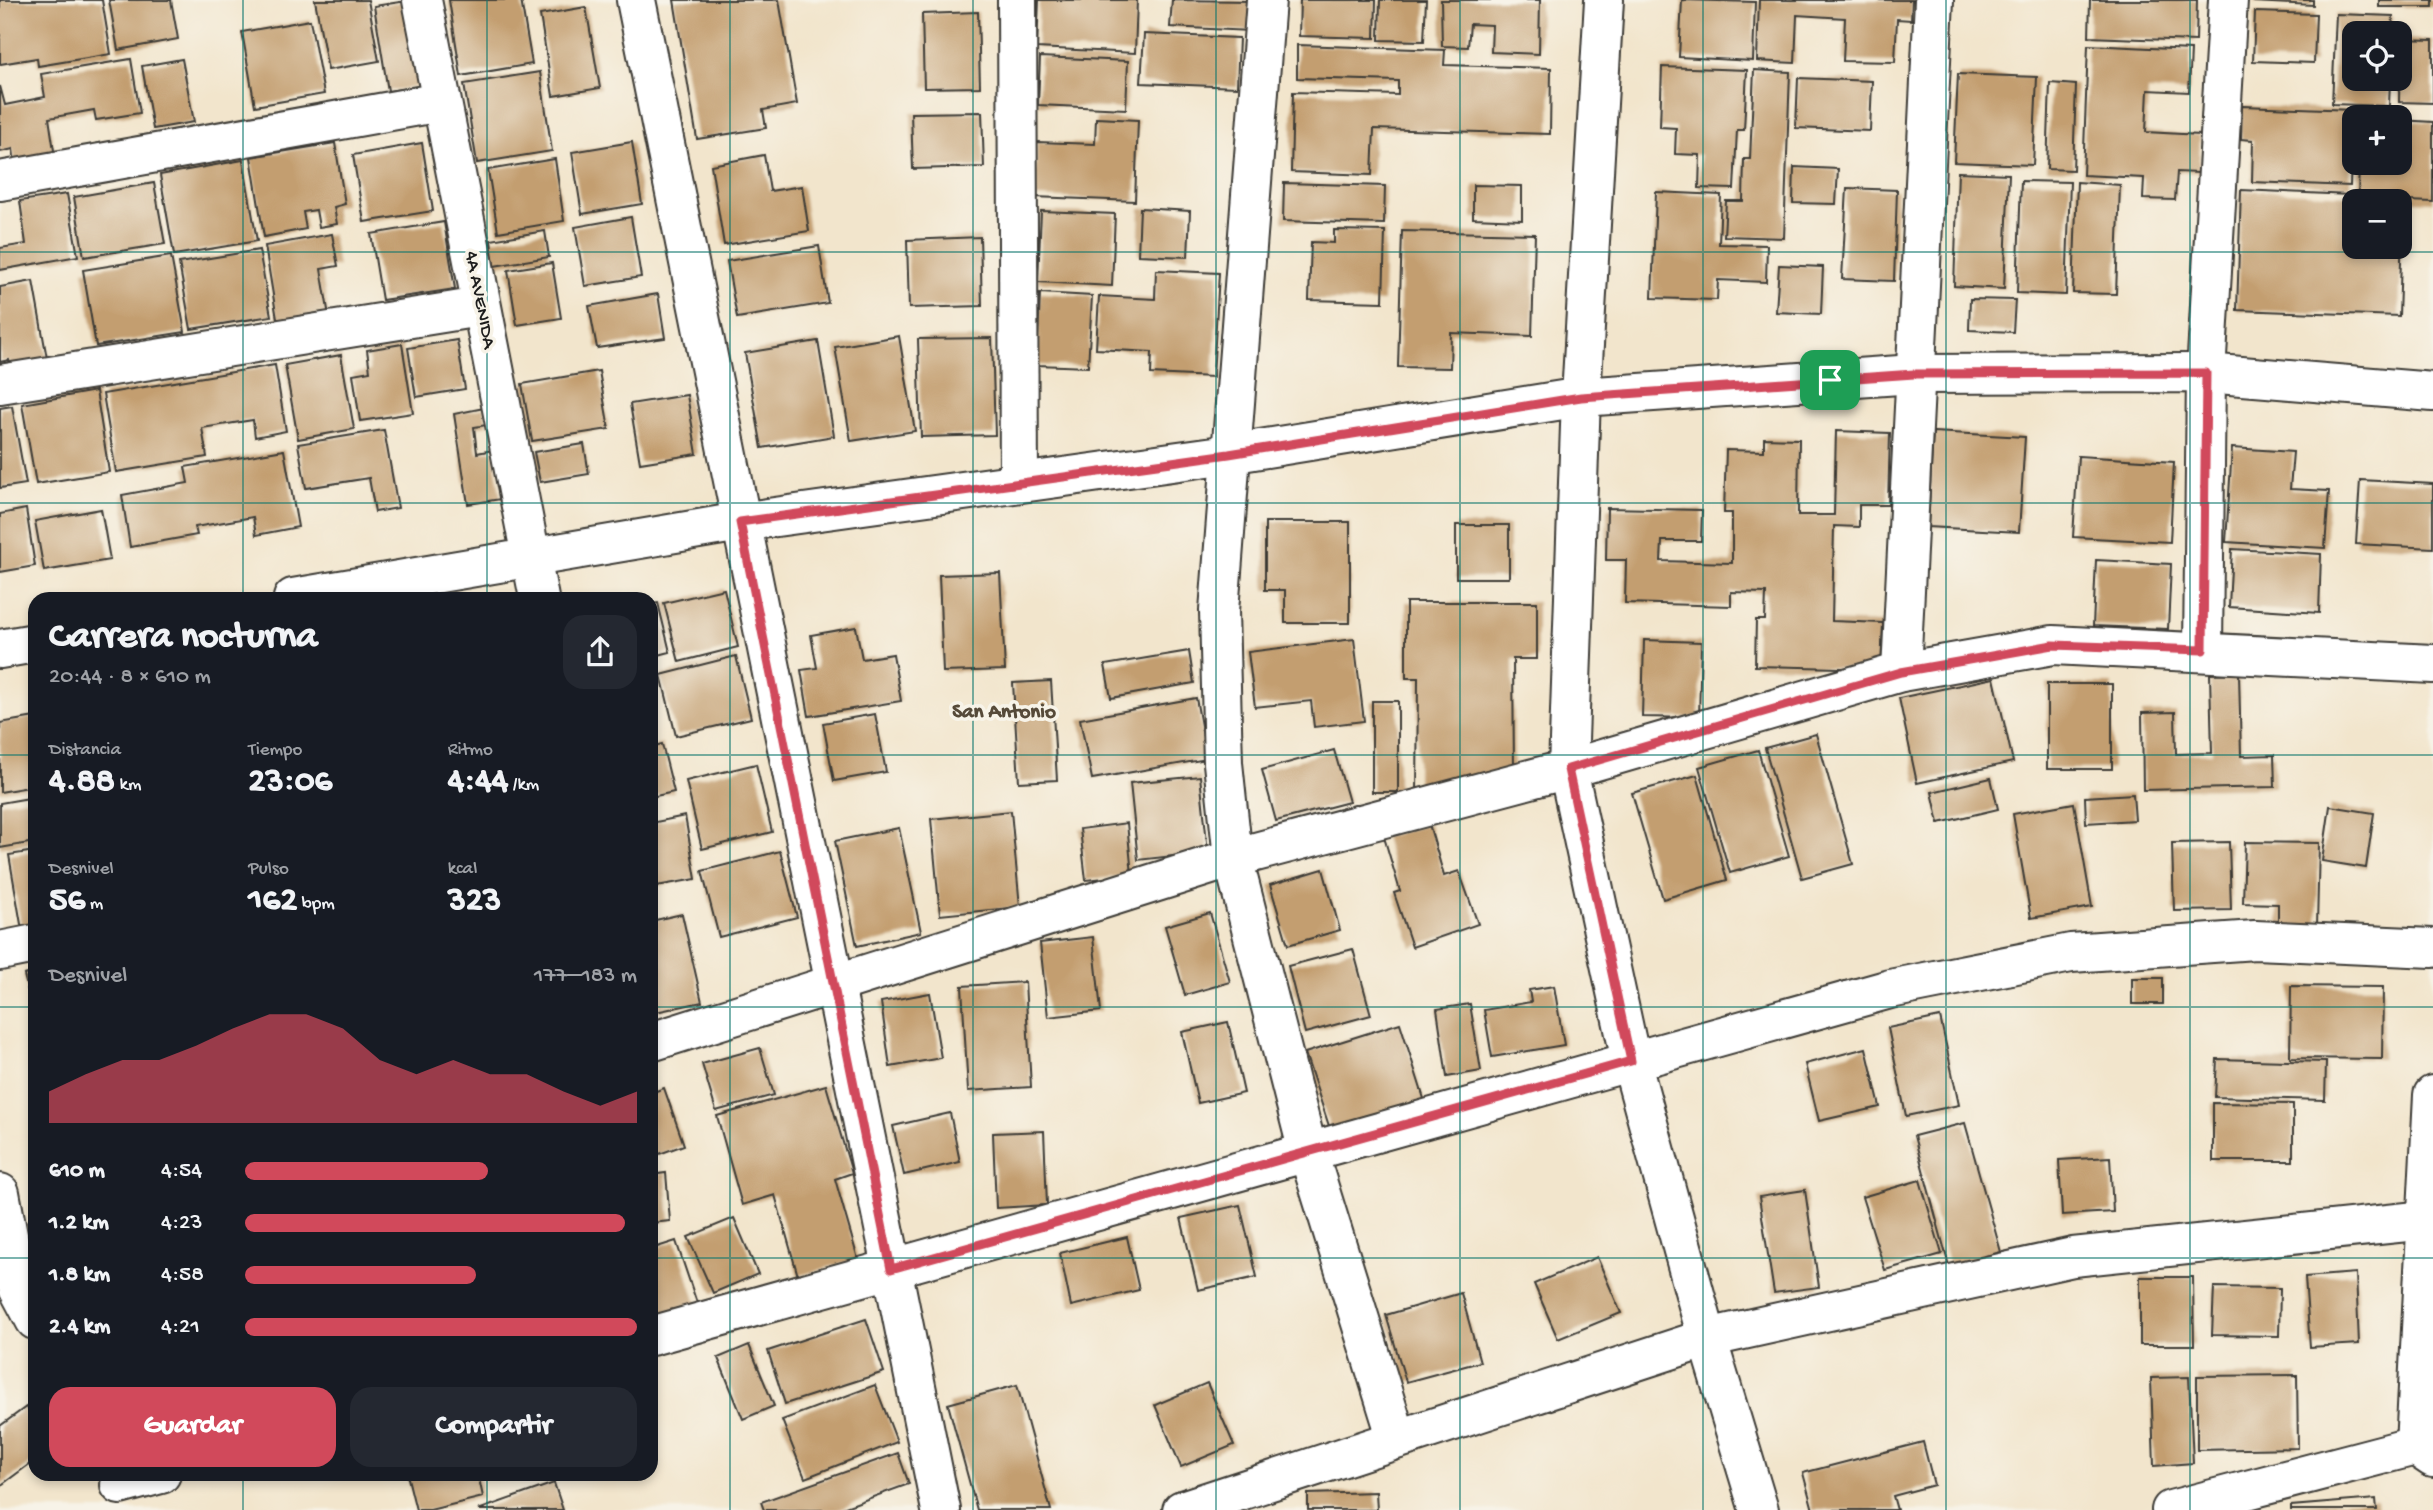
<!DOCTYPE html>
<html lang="es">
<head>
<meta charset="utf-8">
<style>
	:root { --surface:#171b24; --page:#242831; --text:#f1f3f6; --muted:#9ea1a6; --accent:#d1495b }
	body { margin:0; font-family:"Gochi Hand",sans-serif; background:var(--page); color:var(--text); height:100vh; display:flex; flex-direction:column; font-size:26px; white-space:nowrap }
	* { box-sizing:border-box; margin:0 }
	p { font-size:23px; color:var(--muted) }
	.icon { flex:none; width:38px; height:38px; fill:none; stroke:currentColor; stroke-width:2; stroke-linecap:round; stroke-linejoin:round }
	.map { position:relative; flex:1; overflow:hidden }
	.drawer { position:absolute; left:28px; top:592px; width:630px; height:889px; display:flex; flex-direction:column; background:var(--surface); border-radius:21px; box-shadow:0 4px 10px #0003 }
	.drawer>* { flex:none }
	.buttons { position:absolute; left:2342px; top:21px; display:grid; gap:14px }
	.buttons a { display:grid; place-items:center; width:70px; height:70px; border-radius:14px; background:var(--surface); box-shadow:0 4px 10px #0003; font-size:35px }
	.pin { position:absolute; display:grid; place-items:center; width:60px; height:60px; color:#fff; margin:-30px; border-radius:14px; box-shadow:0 4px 10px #0006 }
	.round { display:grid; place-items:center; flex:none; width:74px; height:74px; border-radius:21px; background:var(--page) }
	.head { display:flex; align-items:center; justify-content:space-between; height:119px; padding:0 21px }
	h1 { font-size:38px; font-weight:800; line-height:52px }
	.stats { display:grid; grid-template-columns:repeat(3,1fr); gap:10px; height:119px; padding:7px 21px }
	.stats div { display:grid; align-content:center }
	.stats b { font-size:35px; font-weight:800 }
	.stats small { font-size:19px; font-weight:400 }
	.stats p { font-size:19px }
	.chart { height:196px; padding:14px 21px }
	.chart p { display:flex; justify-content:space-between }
	.chart svg { width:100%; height:126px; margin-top:7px; fill:var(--accent); opacity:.7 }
	.primary-button { display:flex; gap:14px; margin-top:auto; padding:14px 21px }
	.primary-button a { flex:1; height:80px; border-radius:21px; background:var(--accent); color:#fff; font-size:28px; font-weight:800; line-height:80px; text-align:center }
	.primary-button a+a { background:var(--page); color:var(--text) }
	ul { padding:0 21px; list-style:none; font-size:23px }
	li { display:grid; grid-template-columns:112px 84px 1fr; align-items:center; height:52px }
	li i { height:18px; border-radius:9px; background:var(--accent) }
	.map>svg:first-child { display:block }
	.building { fill:#c39e6f }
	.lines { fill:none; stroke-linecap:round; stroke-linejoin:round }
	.minor-casing { stroke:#3c3a36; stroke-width:42 }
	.minor { stroke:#fff; stroke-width:38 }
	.route-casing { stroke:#fff; stroke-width:14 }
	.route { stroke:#d1495b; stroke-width:9 }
	.grid { fill:none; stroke:#0f766e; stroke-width:2; stroke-opacity:0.55 }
	.labels { text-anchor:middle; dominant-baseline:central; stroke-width:7; stroke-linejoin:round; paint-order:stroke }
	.street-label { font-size:19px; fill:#1c1c1c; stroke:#f7f3e8 }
	.neighbourhood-label { font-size:21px; font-weight:bold; fill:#564a39; stroke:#f7f3e8 }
</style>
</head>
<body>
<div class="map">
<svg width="2433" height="1510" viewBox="0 0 2433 1510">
	<rect width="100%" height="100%" fill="#f7f3e8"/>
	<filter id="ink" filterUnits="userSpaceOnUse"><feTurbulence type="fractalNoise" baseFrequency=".0143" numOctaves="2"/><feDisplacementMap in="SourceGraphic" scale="14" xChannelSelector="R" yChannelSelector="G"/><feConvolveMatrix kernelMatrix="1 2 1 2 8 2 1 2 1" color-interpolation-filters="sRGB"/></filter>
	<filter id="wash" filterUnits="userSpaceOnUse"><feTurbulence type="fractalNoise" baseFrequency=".00686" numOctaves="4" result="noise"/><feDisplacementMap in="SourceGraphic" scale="28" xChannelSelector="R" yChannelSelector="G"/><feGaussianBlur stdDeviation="1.57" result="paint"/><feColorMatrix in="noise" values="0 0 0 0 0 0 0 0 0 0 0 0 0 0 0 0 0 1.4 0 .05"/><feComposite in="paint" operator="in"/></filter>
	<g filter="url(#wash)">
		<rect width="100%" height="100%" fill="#f2e5cc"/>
		<g id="blocks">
			<!-- building -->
			<g class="building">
				<path d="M0,0H102L111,54L38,66L37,58L0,64Z"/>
				<path d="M109,0H171L178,39L118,50Z"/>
				<path d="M315,0H368L379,61L328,70Z"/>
				<path d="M449,0H521L532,64L461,76Z"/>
				<path d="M674,0H779L797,104L763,110L766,128L697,139Z"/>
				<path d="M1039,0H1137L1135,53L1037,48Z"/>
				<path d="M1172,0L1251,1L1250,31L1170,27Z"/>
				<path d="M1300,0H1376L1375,38L1299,36Z"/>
				<path d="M1380,0H1426L1424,41L1379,40Z"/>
				<path d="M1441,0H1540L1539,54L1491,52L1492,25L1470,24L1468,47L1442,46Z"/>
				<path d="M1682,0L1755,2L1753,61L1679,57Z"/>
				<path d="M1759,0H1912L1911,20L1897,19L1895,62L1843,61L1845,18L1797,15L1795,63L1757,61Z"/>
				<path d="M2090,0H2197L2196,41L2089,37Z"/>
				<path d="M2254,0H2313V5L2254,2Z"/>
				<rect x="2379" y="0" width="54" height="7"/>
				<path d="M407,1L422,86L388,91L374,6Z"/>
				<path d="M586,7L600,88L553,96L540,15Z"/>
				<path d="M978,12L980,87L924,88L922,14Z"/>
				<path d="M2255,12L2316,14L2314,63L2253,61Z"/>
				<path d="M2336,14L2393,16L2392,33H2354V79H2390L2389,106L2332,104Z"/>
				<path d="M310,20L324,94L255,106L242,32Z"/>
				<path d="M1144,34L1239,38L1237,87L1141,83Z"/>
				<path d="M2400,39L2433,40V103L2399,102Z"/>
				<path d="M1297,45L1445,50L1444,65L1551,68L1550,134L1374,129L1372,175L1291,172L1293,92L1398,95V81L1297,78Z"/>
				<path d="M2088,45L2191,50L2189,92L2148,90L2146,132L2200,135L2199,173L2177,172L2175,200L2143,199L2144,178L2083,175Z"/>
				<path d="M1040,57L1128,61L1126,109L1038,105Z"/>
				<path d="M131,59L140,113L96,120L94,110L49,118L55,157L15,164L13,149L0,152V86L5,105L45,97L41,74Z"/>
				<path d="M182,59L194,122L153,129L142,66Z"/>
				<path d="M1662,67L1747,70L1744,130H1737L1734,189L1699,188L1700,155L1675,154L1676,128L1660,127Z"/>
				<path d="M1754,70L1790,72L1784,238L1724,236L1726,201H1743L1744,159H1750Z"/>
				<path d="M540,72L552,151L477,163L464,84Z"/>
				<path d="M1958,74L2037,77L2033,165L1954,162Z"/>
				<path d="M1798,78L1872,81L1870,131L1796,128Z"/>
				<path d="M2050,83L2076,85L2073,170L2047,169Z"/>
				<path d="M2242,106L2353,110L2350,186L2252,182L2253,140L2241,139Z"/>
				<path d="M982,112L984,167L913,169L911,113Z"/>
				<path d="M1096,118L1138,120L1135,201L1034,197L1037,142L1095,144Z"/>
				<path d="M2399,120L2433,122V202L2358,199L2359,163H2399Z"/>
				<path d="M632,142L642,204L582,214L572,152Z"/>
				<path d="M335,143L345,204L334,207L337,224L319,227L316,210L303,212L306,229L264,237L251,157Z"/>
				<path d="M422,143L433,211L364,222L353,155Z"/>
				<path d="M764,155L770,191L802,186L809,231L724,245L711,165Z"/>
				<path d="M555,159L564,221L498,232L488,170Z"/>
				<path d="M243,160L257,241L174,255L160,175Z"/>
				<path d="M1794,167L1838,169L1836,204L1793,203Z"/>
				<path d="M1958,172L2009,174L2004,289L1954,286Z"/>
				<path d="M2021,181L2070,182L2066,295L2017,293Z"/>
				<path d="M2077,182L2120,185L2116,294L2073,293Z"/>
				<path d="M154,183L165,244L84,257L74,197Z"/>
				<path d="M1284,183L1385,186L1384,224L1283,221Z"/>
				<path d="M1473,185L1522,186V220L1473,218Z"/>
				<path d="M1847,188L1897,190L1894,281L1842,279Z"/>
				<path d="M2241,190L2350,195L2349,230H2354V247H2399V232H2402L2399,316L2237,310Z"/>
				<path d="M1656,192L1721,195L1719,244L1767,245L1766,282L1718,280L1717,300L1652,298Z"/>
				<path d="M67,194L78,256L0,270V248L26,244L20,201Z"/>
				<path d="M1140,208L1190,211L1188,257L1138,255Z"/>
				<path d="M1041,211L1115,214L1112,286L1038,282Z"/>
				<path d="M631,217L641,277L585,286L575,227Z"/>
				<path d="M444,222L455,289L382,300L371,234Z"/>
				<path d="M1334,230L1385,231L1383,302L1309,300L1311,242L1334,243Z"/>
				<path d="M545,231L549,257L494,266L491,240Z"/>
				<path d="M1402,231L1535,234L1532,336L1451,333L1450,368L1398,367Z"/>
				<path d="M332,234L338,266L321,269L329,316L278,325L265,246Z"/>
				<path d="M980,237L982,306L909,308L907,240Z"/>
				<path d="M819,246L828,303L737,318L727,261Z"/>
				<path d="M259,250L271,316L191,329L179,263Z"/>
				<path d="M171,256L185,332L96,346L83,270Z"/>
				<path d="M552,263L561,318L517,325L508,270Z"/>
				<path d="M1779,265L1823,267L1821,314L1776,312Z"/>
				<path d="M1156,270L1219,273L1213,377L1151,374L1152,352L1096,349L1099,296L1155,299Z"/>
				<path d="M33,281L48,364L12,370L9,360L0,362V287Z"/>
				<path d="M1040,293L1092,296L1088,367L1037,365Z"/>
				<path d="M658,294L665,338L597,348L589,306Z"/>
				<path d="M1970,299L2015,300L2013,332L1969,330Z"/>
				<path d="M899,336L915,431L851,441L835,347Z"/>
				<path d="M992,338L995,435L921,437L918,339Z"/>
				<path d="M457,340L465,389L416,397L408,348Z"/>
				<path d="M818,341L834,436L762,448L745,353Z"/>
				<path d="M402,344L413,413L360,421L353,374L370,371L367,350Z"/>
				<path d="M341,355L354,429L298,439L285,365Z"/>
				<path d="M275,365L286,431L255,437L253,420L202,428L207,457L116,472L103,394Z"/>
				<path d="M599,371L609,429L532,441L522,384Z"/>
				<path d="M96,391L109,472L36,484L22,404Z"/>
				<path d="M687,395L697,454L640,463L630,404Z"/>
				<path d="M12,406L26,484L0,488V408Z"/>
				<path d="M484,408L487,425L474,427L477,453L493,450L501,499L468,504L454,414Z"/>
				<path d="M384,430L398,508L375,512L369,478L306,488L298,444Z"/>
				<path d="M1836,431L1890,433L1888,505H1859V527L1834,526L1832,621L1883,623L1881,669L1755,666L1756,620H1765L1766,593L1731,592V606L1625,603L1626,560H1606L1607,508L1702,510L1701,541H1662L1661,561L1732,563V513H1724L1726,450L1764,451V438L1799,439L1798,515H1834Z"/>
				<path d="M1933,432L2025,437L2019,532L1928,527Z"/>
				<path d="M584,444L589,474L540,482L534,452Z"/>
				<path d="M2232,448L2293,452L2290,489L2329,491L2325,548L2226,542Z"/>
				<path d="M284,450L298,527L256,535L253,517L195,527L197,535L130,547L122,495L188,483L185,467Z"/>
				<path d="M2078,456L2174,462L2170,542L2073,537Z"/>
				<path d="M2360,480L2433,484V548L2356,544Z"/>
				<path d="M26,509L35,566L0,572V514Z"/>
				<path d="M101,509L110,560L44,571L35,521Z"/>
				<path d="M1265,522H1350V623H1285V590H1265Z"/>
				<rect x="1456" y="525" width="53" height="53"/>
				<path d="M2232,549L2321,554L2319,613L2229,607Z"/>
				<path d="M2096,560L2171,564L2168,629L2093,626Z"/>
				<path d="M1000,573L1005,670L943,672L939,575Z"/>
				<path d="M724,589L738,647L679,662L664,603Z"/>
				<path d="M1406,602H1537V659H1513L1514,770L1417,796L1418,678H1406Z"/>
				<path d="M658,603L670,652L651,657V604Z"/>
				<path d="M856,627L862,659L893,654L901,701L809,716L801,670L817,668L811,635Z"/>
				<path d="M1354,639L1364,721L1314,727L1311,701L1255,707L1248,652Z"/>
				<path d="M1644,640L1701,642L1699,718L1642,717Z"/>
				<path d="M1189,651L1194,683L1111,698L1105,665Z"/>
				<path d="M736,656L751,718L676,736L661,675Z"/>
				<path d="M2239,673L2241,756L2274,755L2275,787L2143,790L2142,713L2175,712L2176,754L2212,753L2210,674Z"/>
				<path d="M1994,678L2013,762L1917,783L1899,698Z"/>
				<path d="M1051,681L1057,780L1019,782L1013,683Z"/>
				<rect x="2047" y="684" width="65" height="85"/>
				<path d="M1196,698L1207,759L1092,779L1080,719Z"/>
				<rect x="1372" y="701" width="26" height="91"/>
				<path d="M875,714L886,772L834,781L823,723Z"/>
				<path d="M35,717V786L0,792V723Z"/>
				<path d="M1816,734L1853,864L1802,878L1765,748Z"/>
				<path d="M662,744L674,792L651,797V747Z"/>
				<path d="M1334,750L1349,802L1276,821L1262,770Z"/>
				<path d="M1758,750L1789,856L1730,873L1699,767Z"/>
				<path d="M756,764L772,832L702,849L686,781Z"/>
				<path d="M1697,775L1727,880L1663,899L1632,793Z"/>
				<path d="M1200,776L1208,852L1138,860L1130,783Z"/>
				<path d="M1991,778L1998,809L1939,823L1932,792Z"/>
				<path d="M2133,794L2135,820L2086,823L2085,797Z"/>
				<path d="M35,797V842L0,848V803Z"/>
				<path d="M2074,803L2092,907L2031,918L2013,814Z"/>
				<path d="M2330,806L2374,813L2366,868L2322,861Z"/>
				<path d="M1011,811L1020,907L940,915L931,819Z"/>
				<path d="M685,816L696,879L651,887V823Z"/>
				<path d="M1127,823L1132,875L1086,880L1080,829Z"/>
				<path d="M1429,824L1444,876L1459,871L1478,924L1412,947L1394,893L1400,891L1384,837Z"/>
				<path d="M899,828L921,932L857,946L835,841Z"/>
				<path d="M2229,842L2231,910L2174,911L2172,843Z"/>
				<path d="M2245,842L2319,843L2317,927L2278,926V904L2243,903Z"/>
				<path d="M35,851V927L22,930L9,855Z"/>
				<path d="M780,851L797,917L719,937L702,871Z"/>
				<path d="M1323,869L1340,930L1288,945L1270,885Z"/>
				<path d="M1210,913L1230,982L1185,995L1165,926Z"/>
				<path d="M682,914L702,1002L651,1013V921Z"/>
				<path d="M1093,937L1101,1011L1048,1017L1040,943Z"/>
				<path d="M1353,949L1371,1015L1305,1033L1288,966Z"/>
				<path d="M35,972V1015H34L24,975Z"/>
				<rect x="2132" y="978" width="31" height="26"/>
				<path d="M1025,982L1031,1087L968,1091L962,986Z"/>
				<path d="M1554,986L1564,1045L1492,1057L1484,1010L1531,1002L1529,990Z"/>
				<path d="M2291,986L2383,987L2382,1059L2290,1058Z"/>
				<path d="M930,993L941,1058L890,1067L881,1002Z"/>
				<path d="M1470,1004L1481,1071L1447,1077L1437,1009Z"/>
				<path d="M1940,1017L1959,1105L1906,1116L1888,1028Z"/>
				<path d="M1228,1022L1244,1093L1198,1103L1182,1032Z"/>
				<path d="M1400,1023L1425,1102L1331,1132L1305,1053Z"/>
				<path d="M760,1048L774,1095L716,1111L702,1064Z"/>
				<path d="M1866,1048L1880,1107L1819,1121L1805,1064Z"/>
				<path d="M2217,1059L2326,1062L2325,1100L2215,1097Z"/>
				<path d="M826,1085L852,1173L835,1179L858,1259L798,1276L775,1195L742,1205L717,1116Z"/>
				<path d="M664,1088L684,1145L651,1157V1093Z"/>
				<path d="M2213,1103L2293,1104V1161H2213Z"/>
				<path d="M950,1113L960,1162L904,1175L893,1126Z"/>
				<path d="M1965,1123L2001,1252L1949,1266L1914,1136Z"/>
				<path d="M1044,1131L1047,1205L996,1208L993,1133Z"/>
				<path d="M2110,1157L2113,1212L2062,1215L2059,1160Z"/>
				<path d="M666,1173L670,1221L651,1223V1175Z"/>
				<path d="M1920,1180L1942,1254L1885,1270L1862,1197Z"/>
				<path d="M1805,1190L1819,1287L1774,1293L1759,1197Z"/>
				<path d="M1240,1205L1257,1277L1198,1290L1181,1218Z"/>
				<path d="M734,1218L758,1274L713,1293L688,1237Z"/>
				<path d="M1127,1237L1139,1290L1071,1306L1060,1253Z"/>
				<path d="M676,1241L699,1309L651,1324V1249Z"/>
				<path d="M1597,1257L1621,1313L1558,1339L1534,1284Z"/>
				<path d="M2356,1273L2359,1344L2310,1347L2305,1277Z"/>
				<path d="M2140,1277H2193L2194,1345H2140Z"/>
				<path d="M2214,1287L2280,1288L2279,1336L2212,1335Z"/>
				<path d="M1461,1293L1480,1362L1406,1382L1386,1315Z"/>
				<path d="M866,1319L884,1372L785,1404L768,1351Z"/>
				<path d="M749,1345L774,1406L743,1419L718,1358Z"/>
				<path d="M2297,1375L2298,1448L2197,1450V1376Z"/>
				<path d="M2189,1377L2193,1463L2154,1466L2151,1378Z"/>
				<path d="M1207,1383L1234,1445L1181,1467L1155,1405Z"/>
				<path d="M875,1385L897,1442L805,1478L782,1420Z"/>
				<path d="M1017,1385L1051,1510H977L948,1404Z"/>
				<path d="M26,1407L35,1419V1460L0,1486V1426Z"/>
				<path d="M1923,1442L1934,1485L1893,1496L1897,1510H1813L1803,1473Z"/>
				<path d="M898,1453L909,1484L837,1510H764L761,1502Z"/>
				<path d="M407,1474H478L483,1497L430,1510H416Z"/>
				<path d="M554,1483L563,1510H478Z"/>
				<path d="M1376,1492L1377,1510H1308V1494Z"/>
				<path d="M2376,1499L2377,1510H2291V1506Z"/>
			</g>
		</g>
	</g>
	<g filter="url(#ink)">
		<use href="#blocks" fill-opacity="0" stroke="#3c3a36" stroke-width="2"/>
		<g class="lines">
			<defs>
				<g id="minor">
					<path d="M422,0L539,598"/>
					<path d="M636,0L941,1510"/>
					<path d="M1017,0L1019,483"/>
					<path d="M1266,0L1219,611L1223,763L1233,858L1308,1152L1397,1439"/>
					<path d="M1604,0L1581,397L1568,769L1631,1061L1707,1338L1759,1510"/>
					<path d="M0,181L441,102"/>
					<path d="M0,384L480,307"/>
					<path d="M293,598L740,522L1229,454L1581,397L1914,374L2206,373L2433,392"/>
					<path d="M0,649L35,643"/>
					<path d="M2203,650L2206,373L2228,0"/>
					<path d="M1901,672L1934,0"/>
					<path d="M0,951L35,944"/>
					<path d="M651,1042L1233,858L1568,769L1901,672L2053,645L2433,664"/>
					<path d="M0,1193L18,1288L35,1320"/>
					<path d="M651,1336L1890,989L2071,953L2255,940L2433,948"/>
					<path d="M2415,1446L2433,1095"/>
					<path d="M120,1485L161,1474"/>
					<path d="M1182,1510L1707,1338L2073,1257L2426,1220"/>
					<path d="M2171,1510L2415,1446L2433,1458"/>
				</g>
			</defs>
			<!-- minor casing -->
			<use href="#minor" class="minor-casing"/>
			<!-- minor -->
			<use href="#minor" class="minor"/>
		</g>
	</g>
	<g class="lines" filter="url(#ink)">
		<defs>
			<path id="route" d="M2206,373L2203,650L2053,645L1901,672L1568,769L1631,1061L891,1269L740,522L1229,454L1581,397L1914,374Z"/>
		</defs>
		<!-- route casing -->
		<use href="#route" class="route-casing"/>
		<!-- route -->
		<use href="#route" class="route"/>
	</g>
	<!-- grid -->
	<path class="grid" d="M243,0V598M487,0V598M730,0V1510M973,0V1510M1216,0V1510M1460,0V1510M1703,0V1510M1946,0V1510M2190,0V1510M0,252H2433M0,503H2433M0,755H35M651,755H2433M0,1007H35M651,1007H2433M0,1258H35M651,1258H2433M243,1474V1510M487,1474V1510"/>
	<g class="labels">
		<!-- street labels -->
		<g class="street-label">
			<text transform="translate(479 300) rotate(79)">4A AVENIDA</text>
		</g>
		<!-- neighbourhood labels -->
		<g class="neighbourhood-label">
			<text x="1004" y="713">San Antonio</text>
		</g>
	</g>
</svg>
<div class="buttons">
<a><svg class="icon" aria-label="locate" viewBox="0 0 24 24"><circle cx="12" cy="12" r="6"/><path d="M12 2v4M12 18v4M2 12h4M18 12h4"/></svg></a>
<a>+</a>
<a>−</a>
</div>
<div class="pin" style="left:1830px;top:380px;background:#1e9e55"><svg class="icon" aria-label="arrive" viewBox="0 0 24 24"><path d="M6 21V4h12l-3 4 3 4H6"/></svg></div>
<section class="drawer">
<div class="head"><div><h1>Carrera nocturna</h1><p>20:44 · 8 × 610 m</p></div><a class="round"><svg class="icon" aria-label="share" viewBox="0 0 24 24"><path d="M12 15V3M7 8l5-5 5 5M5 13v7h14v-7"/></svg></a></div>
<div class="stats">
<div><p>Distancia</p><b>4.88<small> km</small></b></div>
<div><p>Tiempo</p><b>23:06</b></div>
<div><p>Ritmo</p><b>4:44<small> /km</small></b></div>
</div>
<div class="stats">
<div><p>Desnivel</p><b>56<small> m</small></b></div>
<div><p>Pulso</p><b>162<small> bpm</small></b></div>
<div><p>kcal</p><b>323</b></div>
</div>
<div class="chart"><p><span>Desnivel</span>177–183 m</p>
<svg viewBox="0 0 160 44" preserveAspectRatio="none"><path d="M0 44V33L10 27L20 22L30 22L40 17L50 11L60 6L70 6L80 11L90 22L100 27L110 22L120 27L130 27L140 33L150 38L160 33V44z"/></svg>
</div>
<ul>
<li><b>610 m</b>4:54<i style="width:62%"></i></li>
<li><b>1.2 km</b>4:23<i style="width:97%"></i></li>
<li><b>1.8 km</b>4:58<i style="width:59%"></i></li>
<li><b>2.4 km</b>4:21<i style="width:100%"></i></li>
</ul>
<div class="primary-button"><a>Guardar</a><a>Compartir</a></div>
</section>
</div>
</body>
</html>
